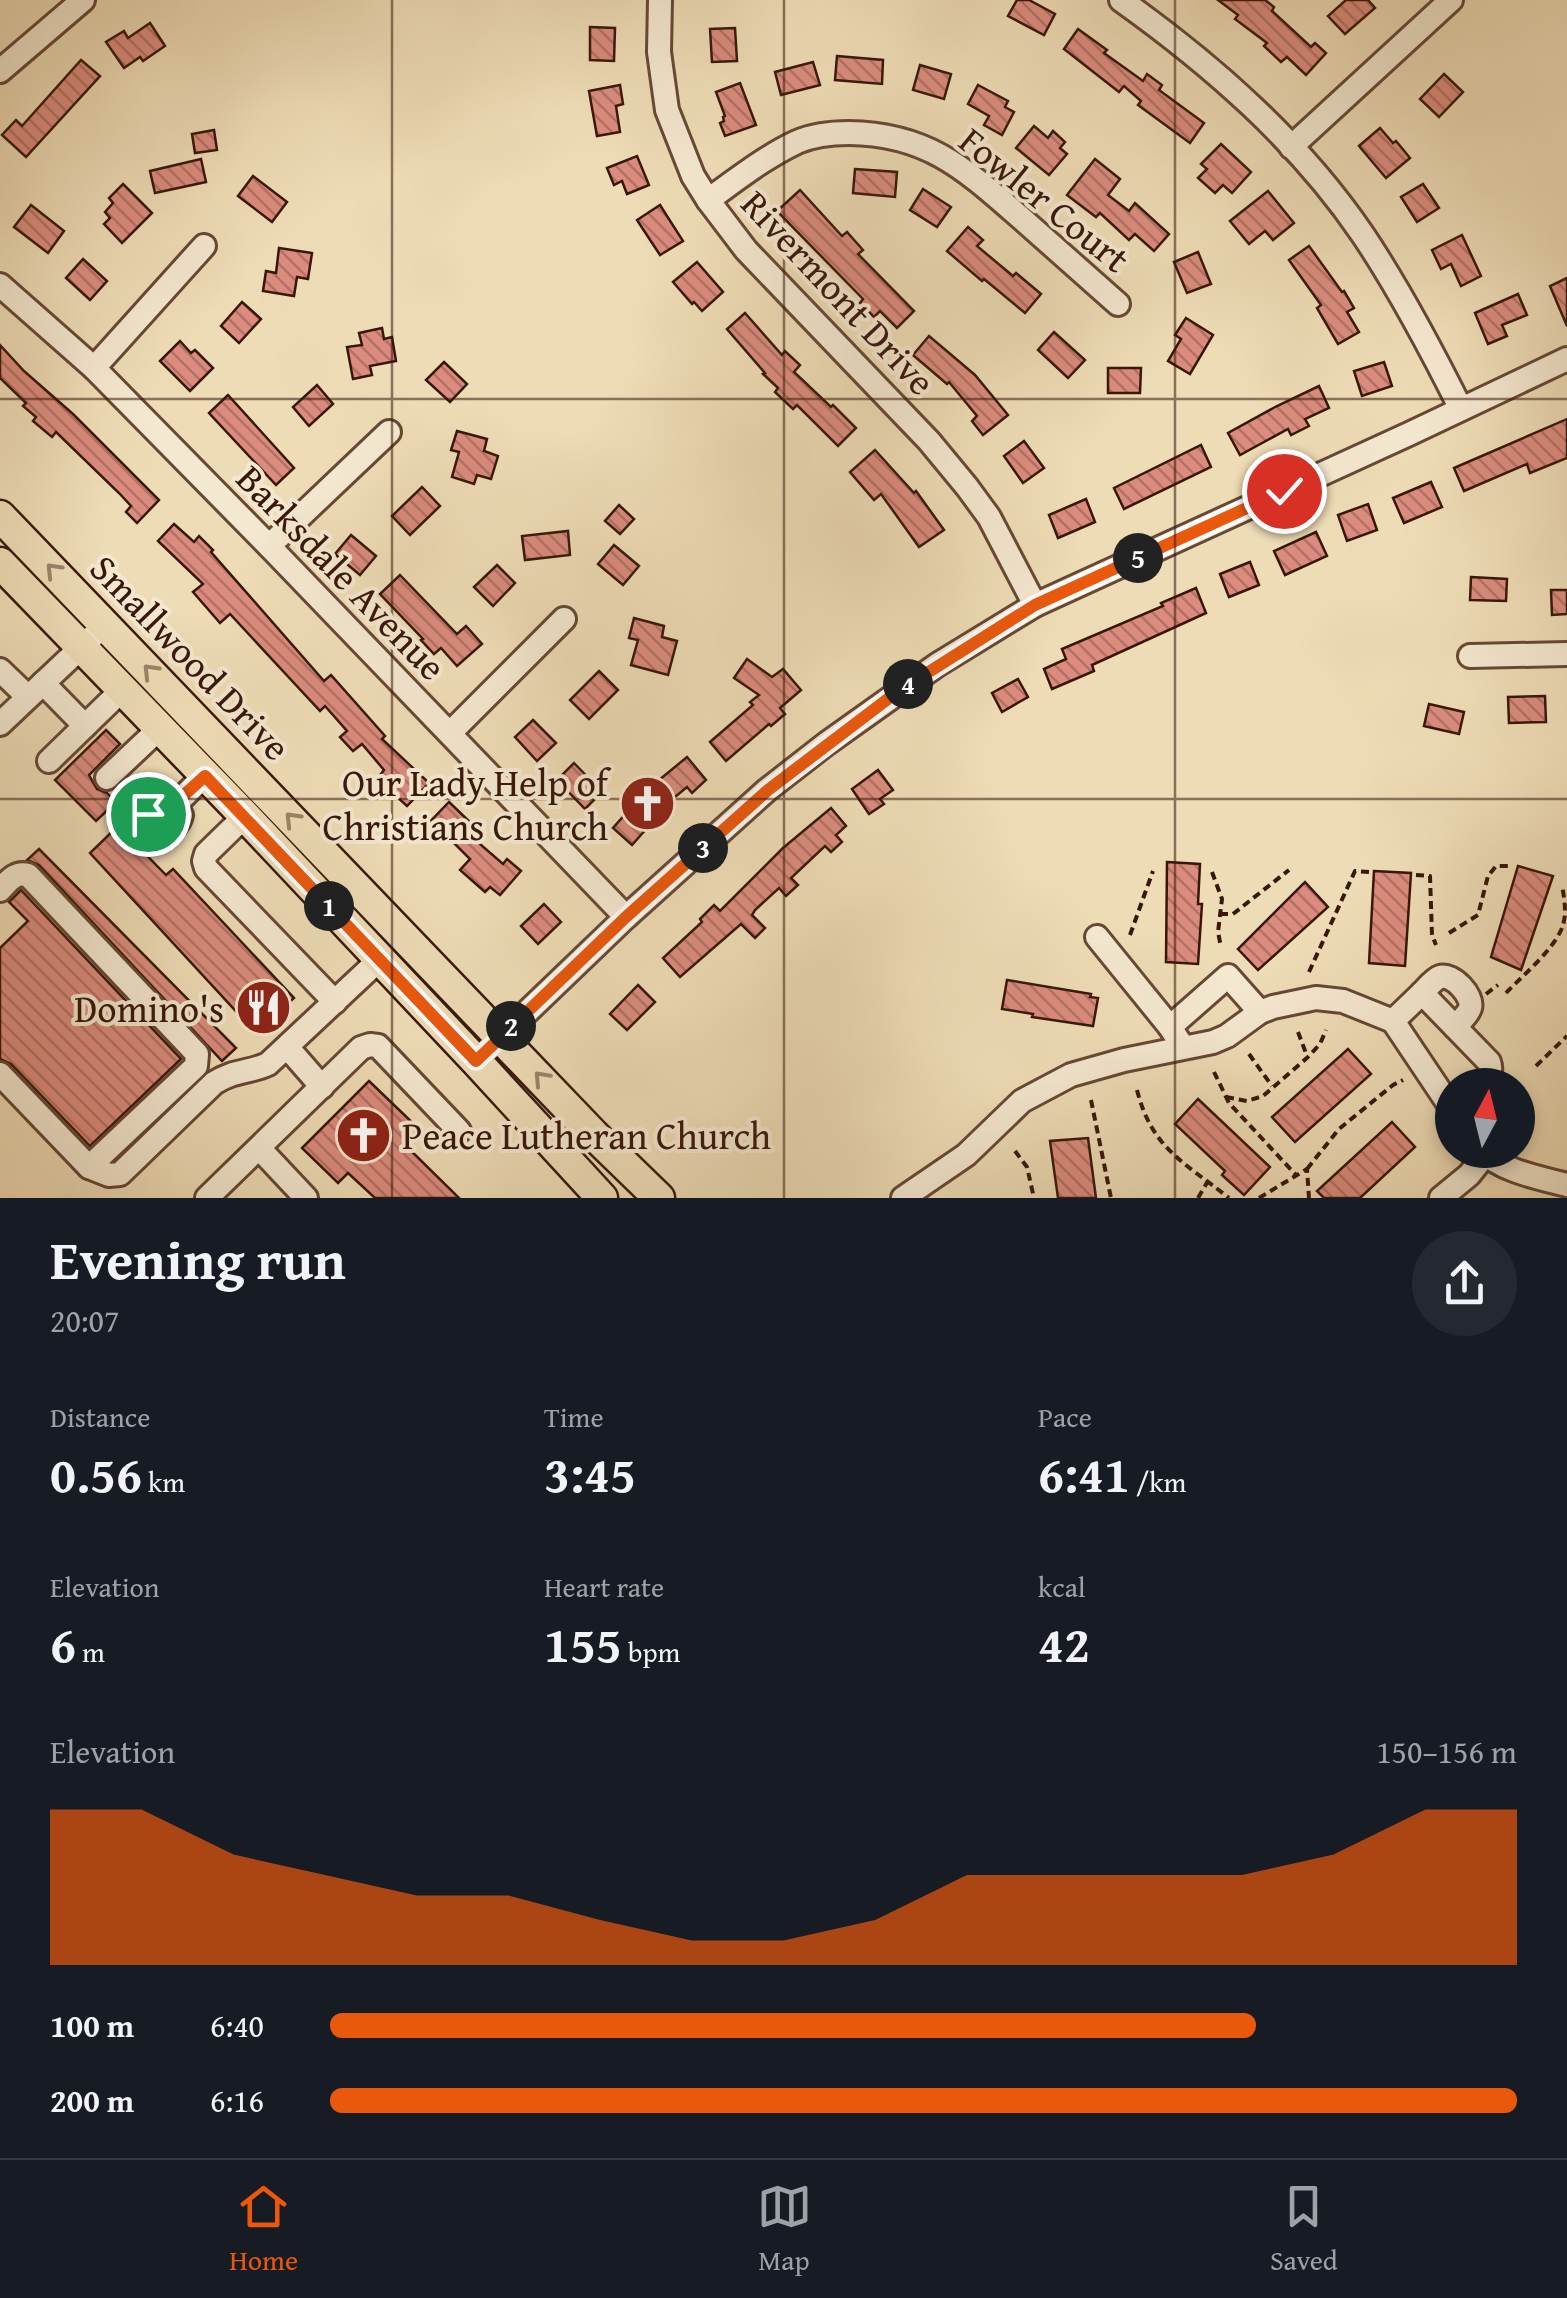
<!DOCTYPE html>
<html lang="en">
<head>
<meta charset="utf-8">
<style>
	:root { --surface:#171b24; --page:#242831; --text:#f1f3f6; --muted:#9ea1a6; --line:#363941; --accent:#ea580c }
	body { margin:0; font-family:"Gentium Book Plus",serif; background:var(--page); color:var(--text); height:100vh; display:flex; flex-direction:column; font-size:38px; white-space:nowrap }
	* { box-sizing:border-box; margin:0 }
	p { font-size:32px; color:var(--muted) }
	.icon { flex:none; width:55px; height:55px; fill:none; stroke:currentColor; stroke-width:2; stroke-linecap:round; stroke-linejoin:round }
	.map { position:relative; height:1198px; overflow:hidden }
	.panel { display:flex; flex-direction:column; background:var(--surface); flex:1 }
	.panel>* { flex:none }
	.needle { width:65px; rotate:7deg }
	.tools { position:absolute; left:1435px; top:1068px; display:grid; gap:20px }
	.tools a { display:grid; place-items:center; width:100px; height:100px; border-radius:50%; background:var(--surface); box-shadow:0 5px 15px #0003; font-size:50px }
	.pin { position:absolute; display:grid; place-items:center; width:85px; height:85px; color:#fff; margin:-42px; border:5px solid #fff; border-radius:50%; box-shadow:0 2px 10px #0007 }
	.km { position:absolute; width:50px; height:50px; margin:-25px; border-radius:50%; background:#222; color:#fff; font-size:28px; line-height:50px; text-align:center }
	.round { display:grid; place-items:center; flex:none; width:105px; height:105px; border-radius:52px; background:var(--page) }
	.head { display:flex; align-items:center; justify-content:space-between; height:170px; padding:0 50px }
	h1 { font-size:55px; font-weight:800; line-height:75px }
	.figures { display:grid; grid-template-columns:repeat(3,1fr); gap:15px; height:170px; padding:10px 50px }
	.figures div { display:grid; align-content:center }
	.figures b { font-size:50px; font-weight:800 }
	.figures small { font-size:28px; font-weight:400 }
	.figures p { font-size:28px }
	.chart { height:280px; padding:20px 50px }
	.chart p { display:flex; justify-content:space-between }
	.chart svg { width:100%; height:180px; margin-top:10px; fill:var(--accent); opacity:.7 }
	ul { padding:0 50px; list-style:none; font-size:32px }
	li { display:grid; grid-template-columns:160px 120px 1fr; align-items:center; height:75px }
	li i { height:25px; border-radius:12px; background:var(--accent) }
	.dock { display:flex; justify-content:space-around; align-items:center; height:140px; border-top:2px solid var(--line); background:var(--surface); font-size:28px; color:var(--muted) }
	.dock a { display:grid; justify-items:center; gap:5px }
	.dock .current { color:var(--accent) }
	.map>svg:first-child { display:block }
	.building { fill:url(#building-back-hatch); stroke:#38170a; stroke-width:2.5 }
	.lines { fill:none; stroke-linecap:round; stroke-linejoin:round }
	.minor-casing { stroke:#664835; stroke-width:28 }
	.major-casing { stroke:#38170a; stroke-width:35 }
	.path { stroke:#38170a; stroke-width:4; stroke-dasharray:8 5; stroke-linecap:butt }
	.minor { stroke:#f4e8d0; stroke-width:22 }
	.major { stroke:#eedcb6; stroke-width:30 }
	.oneway { stroke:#9c8369 }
	.route-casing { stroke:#fff; stroke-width:20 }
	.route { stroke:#ea580c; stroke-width:12 }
	.grid { fill:none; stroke:#38170a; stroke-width:2.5; stroke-opacity:0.55 }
	.labels { text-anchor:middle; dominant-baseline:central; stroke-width:8; stroke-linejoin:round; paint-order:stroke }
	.street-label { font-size:38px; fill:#38170a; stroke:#f4e8d0 }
	.poi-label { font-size:38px; fill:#38170a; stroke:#f4e8d0; text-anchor:end }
</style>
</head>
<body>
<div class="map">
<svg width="1567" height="1198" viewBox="0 0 1567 1198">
	<defs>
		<pattern id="building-back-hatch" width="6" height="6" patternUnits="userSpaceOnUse" patternTransform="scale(2.5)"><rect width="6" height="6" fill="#db8c7e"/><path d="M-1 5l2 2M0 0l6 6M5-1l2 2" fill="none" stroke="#b37165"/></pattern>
	</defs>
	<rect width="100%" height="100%" fill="#eedcb6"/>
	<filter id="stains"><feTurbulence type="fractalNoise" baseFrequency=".002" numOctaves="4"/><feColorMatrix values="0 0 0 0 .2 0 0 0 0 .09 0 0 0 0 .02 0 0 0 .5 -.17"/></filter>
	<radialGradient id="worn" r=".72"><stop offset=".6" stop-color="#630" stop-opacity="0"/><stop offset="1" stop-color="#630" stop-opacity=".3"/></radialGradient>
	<!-- building -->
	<g class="building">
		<path d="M1017,0H1029L1055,14L1044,35L1008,16Z"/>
		<path d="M1218,0H1265L1274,7L1272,11L1311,47L1315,43L1326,53L1306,75L1287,57L1281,62L1264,46L1267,43L1235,19L1238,15Z"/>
		<path d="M1346,0H1368L1375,8L1345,34L1328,16Z"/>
		<path d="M150,23L165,46L143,61L140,57L124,68L106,42L124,31L128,38Z"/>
		<path d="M590,27L615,28L614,61L590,60Z"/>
		<path d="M735,28L737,61L712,62L710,29Z"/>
		<path d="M1078,29L1107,50L1104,53L1143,81L1147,74L1162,85L1159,90L1204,123L1190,143L1138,105L1141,101L1124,86L1119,92L1064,49Z"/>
		<path d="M837,56L883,60L882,84L835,80Z"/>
		<path d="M81,60L100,76L26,157L2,135L16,120L22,126Z"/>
		<path d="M813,62L820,85L781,95L775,72Z"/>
		<path d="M920,65L951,74L944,99L913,90Z"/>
		<path d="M1444,74L1463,92L1439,117L1420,99Z"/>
		<path d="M740,83L756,125L725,136L720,123L724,121L723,117L725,116L716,92Z"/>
		<path d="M620,85L623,104L616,106L620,132L597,136L589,91Z"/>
		<path d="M978,85L1008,101L1005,107L1014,112L1002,135L984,125L989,116L968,104Z"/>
		<path d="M1034,126L1048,138L1053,131L1065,142L1060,148L1067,154L1049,175L1016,148Z"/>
		<path d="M1380,128L1393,143L1396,141L1410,158L1386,178L1359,146Z"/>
		<path d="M214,130L217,150L195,153L192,134Z"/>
		<path d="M1221,144L1251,172L1232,193L1223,185L1215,193L1198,178L1207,169L1201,164Z"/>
		<path d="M637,156L649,185L627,194L622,181L614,185L607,168Z"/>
		<path d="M201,159L206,182L155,193L150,171Z"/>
		<path d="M1095,159L1120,179L1108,195L1129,211L1135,203L1169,234L1154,251L1135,234L1129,240L1100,213L1096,217L1067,195Z"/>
		<path d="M855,169L897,172L895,197L853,193Z"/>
		<path d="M253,176L287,202L272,222L238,196Z"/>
		<path d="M123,184L152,213L122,243L104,224L110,218L105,212L113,203L109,198Z"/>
		<path d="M1423,184L1439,208L1417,222L1401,197Z"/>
		<path d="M923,189L951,207L937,227L910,210Z"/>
		<path d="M800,190L842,236L847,232L863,250L858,254L914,311L897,328L880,311L874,317L860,303L863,299L777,211Z"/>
		<path d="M1268,191L1294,223L1273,240L1265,231L1249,244L1230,221Z"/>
		<path d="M31,205L64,231L48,253L14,227Z"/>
		<path d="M660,205L683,241L660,255L637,220Z"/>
		<path d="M968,227L983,240L977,246L1013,276L1016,273L1041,294L1025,313L984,279L982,281L947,251Z"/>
		<path d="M1462,235L1481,276L1461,286L1451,264L1441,269L1432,250Z"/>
		<path d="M1309,246L1342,292L1344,291L1354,308L1347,312L1359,332L1338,344L1317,308L1321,305L1289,260Z"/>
		<path d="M279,248L312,253L308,279L297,277L294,296L263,291L266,271L276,273Z"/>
		<path d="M1198,252L1211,284L1187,293L1174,262Z"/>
		<path d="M83,259L107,281L90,300L66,278Z"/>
		<path d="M697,262L723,292L702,311L694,302L692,304L673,282Z"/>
		<path d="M1567,278V326L1550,286Z"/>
		<path d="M1518,294L1527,315L1502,325L1507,336L1488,344L1475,313Z"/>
		<path d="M242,302L261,319L239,343L221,326Z"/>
		<path d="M745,313L782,355L785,351L800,365L794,372L831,407L833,405L856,428L838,446L797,405L793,409L775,392L778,388L763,374L765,373L727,329Z"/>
		<path d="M1186,318L1213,335L1190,374L1168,361L1181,339L1175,335Z"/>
		<path d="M382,328L384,339L392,337L396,361L370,366L372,375L353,379L347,347L362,345L359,333Z"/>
		<path d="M1054,332L1085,360L1068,378L1038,350Z"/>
		<path d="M929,336L975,375L1008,415L983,435L972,421L977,416L949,382L947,384L913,355Z"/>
		<path d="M180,341L191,353L195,350L213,368L190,391L160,361Z"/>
		<path d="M0,345L24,371L73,414L159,500L137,523L126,512L131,506L119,493L56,432L52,437L33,421L36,417L23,406L26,403L0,378Z"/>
		<path d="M444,362L467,384L450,402L426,380Z"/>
		<path d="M1384,362L1392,386L1362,396L1354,371Z"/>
		<path d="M1108,368H1141L1140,393H1108Z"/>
		<path d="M317,385L333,404L309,426L293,407Z"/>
		<path d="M1319,386L1329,408L1305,419L1309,426L1291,435L1288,429L1240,455L1228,433L1277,406Z"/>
		<path d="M228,395L294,468L276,485L209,413Z"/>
		<path d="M1567,419V458L1530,473L1527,464L1464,491L1454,468Z"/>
		<path d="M457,431L487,439L484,451L498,456L491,479L477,475L474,484L452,477L459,452L451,450Z"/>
		<path d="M1024,441L1044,468L1023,483L1004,456Z"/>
		<path d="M1201,445L1211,467L1124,509L1114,488Z"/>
		<path d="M875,450L914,493L916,491L944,530L919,547L881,494L874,500L850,472Z"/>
		<path d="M1431,482L1442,507L1404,523L1393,498Z"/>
		<path d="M422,487L440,506L410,535L392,516Z"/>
		<path d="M1086,499L1095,522L1058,538L1049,515Z"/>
		<path d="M1368,504L1377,530L1347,541L1338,515Z"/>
		<path d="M619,505L634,519L620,534L605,521Z"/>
		<path d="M174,524L194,542L199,536L213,550L211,552L324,681L331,675L385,736L382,739L429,783L407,806L385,786L389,782L381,774L384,770L362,744L353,751L340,737L347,731L325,706L320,711L230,614L220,623L193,592L203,584L158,541Z"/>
		<path d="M568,531L570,555L525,560L522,536Z"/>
		<path d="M1316,532L1327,556L1285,575L1274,551Z"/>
		<path d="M351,535L376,556L360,575L335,554Z"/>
		<path d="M614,545L639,566L623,585L598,564Z"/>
		<path d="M1250,562L1259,585L1229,597L1220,574Z"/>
		<path d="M497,565L515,583L493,606L474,587Z"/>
		<path d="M400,575L457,634L466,626L482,644L457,666L441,648L434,654L421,640L423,639L380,594Z"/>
		<path d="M1471,577L1507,579L1506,601L1470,600Z"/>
		<path d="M1196,588L1206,613L1092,665L1094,671L1052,689L1044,669L1066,659L1062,649L1163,606L1161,603Z"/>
		<path d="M1551,590H1567V614L1552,615Z"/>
		<path d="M634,618L664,626L662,637L677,641L668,675L631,665L638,640L629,638Z"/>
		<path d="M747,659L772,677L783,669L801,690L780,708L785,714L771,726L769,724L726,761L710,742L753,705L750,702L759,695L734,678Z"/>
		<path d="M599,671L618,690L589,719L570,700Z"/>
		<path d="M1018,679L1028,697L1002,712L992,693Z"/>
		<path d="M1545,696L1546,722L1509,723L1508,697Z"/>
		<path d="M1429,704L1464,712L1459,734L1424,726Z"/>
		<path d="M533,720L556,743L537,761L515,737Z"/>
		<path d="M106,730L120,744L89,775L97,789L107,793L116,802L96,821L55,780Z"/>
		<path d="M687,757L706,780L692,793L687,787L652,816L655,819L632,845L613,828L647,790Z"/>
		<path d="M574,763L602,792L585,809L557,780Z"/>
		<path d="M878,770L893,790L880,799L884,804L869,814L852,789Z"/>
		<path d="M449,802L473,825L466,832L503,864L507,859L521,871L500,895L490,887L485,892L460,870L470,859L442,831L434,839L423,829Z"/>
		<path d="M831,808L846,826L836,835L842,842L831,852L825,846L791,878L798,885L786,896L779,888L755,910L752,915L765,928L755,938L741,924L680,977L663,958L702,922L700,919L714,905L720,911L783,848Z"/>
		<path d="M118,826L166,875L173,869L294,998L256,1033L90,853Z"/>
		<path d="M39,849L236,1048L222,1061L39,865L27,860Z"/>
		<path d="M1167,862L1200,864L1198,904H1202L1198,964L1166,962Z"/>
		<path d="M1518,866L1553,876L1521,970L1491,957Z"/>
		<path d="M1374,871L1411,873L1405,966L1369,963Z"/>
		<path d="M1305,882L1328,907L1258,970L1238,949Z"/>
		<path d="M21,890L181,1059L90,1146L11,1064L0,1059V948L28,921L9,902Z"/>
		<path d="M544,904L561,922L538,944L521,926Z"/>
		<path d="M1007,980L1091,994L1090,997L1098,998L1093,1026L1032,1017L1033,1014L1002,1009Z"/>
		<path d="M638,985L655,1002L627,1030L610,1014Z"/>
		<path d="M1348,1049L1371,1074L1295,1142L1272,1117Z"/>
		<path d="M369,1081L418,1128L403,1143L459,1198H375L348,1173L338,1183L302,1148Z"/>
		<path d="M1198,1099L1270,1167L1244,1195L1222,1175L1225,1171L1175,1124Z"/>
		<path d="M1392,1122L1415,1147L1360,1198H1324L1317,1191Z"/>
		<path d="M1088,1138L1096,1198H1058L1050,1141Z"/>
	</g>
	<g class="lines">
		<defs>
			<g id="minor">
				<path d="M660,0L659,52L667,110L693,176L708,200L746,250L929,441L967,487L989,517L1035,605"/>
				<path d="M1121,0C1212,65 1299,141 1363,235C1400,290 1431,349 1461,409"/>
				<path d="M0,71L83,0"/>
				<path d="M1291,147L1451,0"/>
				<path d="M708,200C736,180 765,157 797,142C813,135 831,133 849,133C928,134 965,169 1021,218C1054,247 1086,276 1118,304"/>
				<path d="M0,285L94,368L269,546L626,917"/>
				<path d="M94,368L204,246"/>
				<path d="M269,546L389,432"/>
				<path d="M1470,656L1567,654"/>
				<path d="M0,670L28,697"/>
				<path d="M43,683L85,726"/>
				<path d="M0,724L92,637"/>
				<path d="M450,733L564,619"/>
				<path d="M49,761L123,689"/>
				<path d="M107,778L160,728"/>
				<path d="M165,798L181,815C179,824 173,830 163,831L148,814C150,805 156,800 165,798Z"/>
				<path d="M173,807L205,775"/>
				<path d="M245,816L206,854L204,861L206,868L335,1002"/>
				<path d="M0,890C8,882 15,871 28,875L197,1054L196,1066L89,1167L0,1074"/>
				<path d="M1097,937L1170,1027L1183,1047"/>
				<path d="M1422,993C1427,988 1434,979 1440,977C1452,973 1474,996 1470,1008C1468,1015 1459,1022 1455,1027"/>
				<path d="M1393,1021L1422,993L1489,1062C1493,1073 1487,1078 1479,1085"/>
				<path d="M1170,1027L1228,976L1260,1012"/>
				<path d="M288,1048L322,1087"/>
				<path d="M476,1061L626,917L767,790L826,744L937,665L1035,605L1409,434L1567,359"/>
				<path d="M259,1148L306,1198"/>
				<path d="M1481,1150C1501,1171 1540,1178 1567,1185"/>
				<path d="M89,1167L109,1175L120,1174L214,1083C234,1070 248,1073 268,1064L379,960"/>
				<path d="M207,1198L361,1048L370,1045L378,1046L459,1131"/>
				<path d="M903,1198L966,1155L1022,1101L1071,1075L1124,1060L1213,1042L1227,1036L1260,1012L1273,1007L1316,998L1343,1001L1393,1021L1452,1109"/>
				<path d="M1441,1198L1469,1175L1485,1155"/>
			</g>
			<g id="major">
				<path d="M0,516L594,1135L659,1198"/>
				<path d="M0,563L245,816L476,1061L602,1198"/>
			</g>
		</defs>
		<!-- minor casing -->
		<use href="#minor" class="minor-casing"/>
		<!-- major casing -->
		<use href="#major" class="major-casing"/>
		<!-- path -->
		<g class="path">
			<path d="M1212,872L1222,899L1218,932L1221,947"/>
			<path d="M1416,875L1430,876L1432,935L1436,945"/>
			<path d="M1220,914H1233L1289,870"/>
			<path d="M1449,933L1478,915L1488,876L1496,866H1508"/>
			<path d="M1130,935L1153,871"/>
			<path d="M1309,972L1355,871L1370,872"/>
			<path d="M1506,993C1523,975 1556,948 1563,925C1567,912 1564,897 1562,885"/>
			<path d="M1486,994L1498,985"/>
			<path d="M1298,1032L1307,1056"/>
			<path d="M1249,1054L1272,1086"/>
			<path d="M1536,1066L1567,1036"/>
			<path d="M1214,1072L1229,1103L1296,1175"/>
			<path d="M1137,1090C1152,1149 1184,1162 1229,1198"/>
			<path d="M1226,1097L1247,1101L1263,1096L1308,1057L1320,1044L1326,1030"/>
			<path d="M1091,1100L1111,1198"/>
			<path d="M1015,1151L1027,1167L1034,1198"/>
			<path d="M1307,1169L1339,1129L1393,1085L1403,1080"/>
			<path d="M1198,1198L1208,1181"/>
			<path d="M1259,1198L1307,1169L1309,1198"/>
		</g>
		<!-- minor -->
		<use href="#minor" class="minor"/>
		<!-- major -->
		<use href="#major" class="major"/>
	</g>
	<!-- one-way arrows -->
	<defs><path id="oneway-chevron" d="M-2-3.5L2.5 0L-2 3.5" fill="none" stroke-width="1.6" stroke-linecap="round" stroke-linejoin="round" transform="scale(2.5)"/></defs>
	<g class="oneway">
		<use href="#oneway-chevron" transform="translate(53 570) rotate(-134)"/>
		<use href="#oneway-chevron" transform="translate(150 671) rotate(-134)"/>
		<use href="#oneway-chevron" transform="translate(292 819) rotate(-134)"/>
		<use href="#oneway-chevron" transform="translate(541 1078) rotate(-133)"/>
	</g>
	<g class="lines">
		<defs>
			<path id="route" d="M148,814C150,805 156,800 165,798L172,806L205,776L476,1061L626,917L768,790L897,692L1035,605L1284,491"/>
		</defs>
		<!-- route casing -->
		<use href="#route" class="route-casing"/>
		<!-- route -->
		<use href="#route" class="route"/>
	</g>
	<!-- grid -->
	<path class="grid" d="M392,0V1198M784,0V1198M1175,0V1198M0,399H1567M0,799H1567"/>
	<!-- icons -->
	<defs>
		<symbol id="church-disc" viewBox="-11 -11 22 22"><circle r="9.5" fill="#8f2418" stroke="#f4e8d0"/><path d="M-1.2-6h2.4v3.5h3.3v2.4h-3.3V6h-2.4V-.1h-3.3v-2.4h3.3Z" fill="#fff"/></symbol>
		<symbol id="restaurant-disc" viewBox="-11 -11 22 22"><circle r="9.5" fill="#8f2418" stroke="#f4e8d0"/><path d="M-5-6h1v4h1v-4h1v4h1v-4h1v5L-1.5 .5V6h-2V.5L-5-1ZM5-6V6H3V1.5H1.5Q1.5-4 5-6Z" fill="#fff"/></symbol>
	</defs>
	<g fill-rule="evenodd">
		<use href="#church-disc" x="616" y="772" width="63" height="63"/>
		<use href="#restaurant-disc" x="232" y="976" width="63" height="63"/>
		<use href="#church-disc" x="332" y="1104" width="63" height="63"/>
	</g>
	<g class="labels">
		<!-- street labels -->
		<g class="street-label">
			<text transform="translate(1045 199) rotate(39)">Fowler Court</text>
			<text transform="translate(839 292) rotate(47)">Rivermont Drive</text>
			<text transform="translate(342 572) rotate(46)">Barksdale Avenue</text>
			<text transform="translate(191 657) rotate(46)">Smallwood Drive</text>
		</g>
		<!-- poi labels -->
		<g class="poi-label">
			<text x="608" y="782">Our Lady Help of<tspan x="608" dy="44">Christians Church</tspan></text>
			<text x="224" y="1008">Domino's</text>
			<text x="402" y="1135" text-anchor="start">Peace Lutheran Church</text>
		</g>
	</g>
	<rect width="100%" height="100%" filter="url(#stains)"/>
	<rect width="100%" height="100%" fill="url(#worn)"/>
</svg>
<div class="tools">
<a><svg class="needle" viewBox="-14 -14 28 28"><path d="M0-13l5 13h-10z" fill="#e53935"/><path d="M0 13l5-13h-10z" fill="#9ea1a6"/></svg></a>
</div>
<div class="pin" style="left:148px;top:814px;background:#1e9e55"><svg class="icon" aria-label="arrive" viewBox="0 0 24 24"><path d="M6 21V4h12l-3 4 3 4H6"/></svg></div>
<div class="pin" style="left:1284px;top:491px;background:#d93025"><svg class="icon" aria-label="check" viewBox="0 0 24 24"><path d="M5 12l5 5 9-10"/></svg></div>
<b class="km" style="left:329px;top:906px">1</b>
<b class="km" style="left:511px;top:1026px">2</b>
<b class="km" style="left:703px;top:848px">3</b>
<b class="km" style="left:908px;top:684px">4</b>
<b class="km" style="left:1138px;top:558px">5</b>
</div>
<section class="panel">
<div class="head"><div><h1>Evening run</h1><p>20:07</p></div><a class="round"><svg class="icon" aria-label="share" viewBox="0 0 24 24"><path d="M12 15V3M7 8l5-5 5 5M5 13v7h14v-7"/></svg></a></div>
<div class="figures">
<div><p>Distance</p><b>0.56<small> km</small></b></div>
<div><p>Time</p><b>3:45</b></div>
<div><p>Pace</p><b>6:41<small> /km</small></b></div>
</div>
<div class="figures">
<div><p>Elevation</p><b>6<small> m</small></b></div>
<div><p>Heart rate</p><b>155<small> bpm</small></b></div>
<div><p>kcal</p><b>42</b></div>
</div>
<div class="chart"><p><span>Elevation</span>150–156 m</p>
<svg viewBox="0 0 160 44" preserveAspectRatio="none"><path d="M0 44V6L10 6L20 17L30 22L40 27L50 27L60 33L70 38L80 38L90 33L100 22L110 22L120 22L130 22L140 17L150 6L160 6V44z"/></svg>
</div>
<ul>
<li><b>100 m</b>6:40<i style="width:78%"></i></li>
<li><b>200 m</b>6:16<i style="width:100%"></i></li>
</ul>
</section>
<nav class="dock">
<a class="current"><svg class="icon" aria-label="home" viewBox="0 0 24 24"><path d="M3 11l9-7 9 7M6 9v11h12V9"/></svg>Home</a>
<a><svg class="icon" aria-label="map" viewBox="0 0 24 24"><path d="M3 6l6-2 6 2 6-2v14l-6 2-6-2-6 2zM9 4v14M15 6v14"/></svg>Map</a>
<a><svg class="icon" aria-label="saved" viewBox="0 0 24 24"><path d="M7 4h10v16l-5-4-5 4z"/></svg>Saved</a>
</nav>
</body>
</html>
